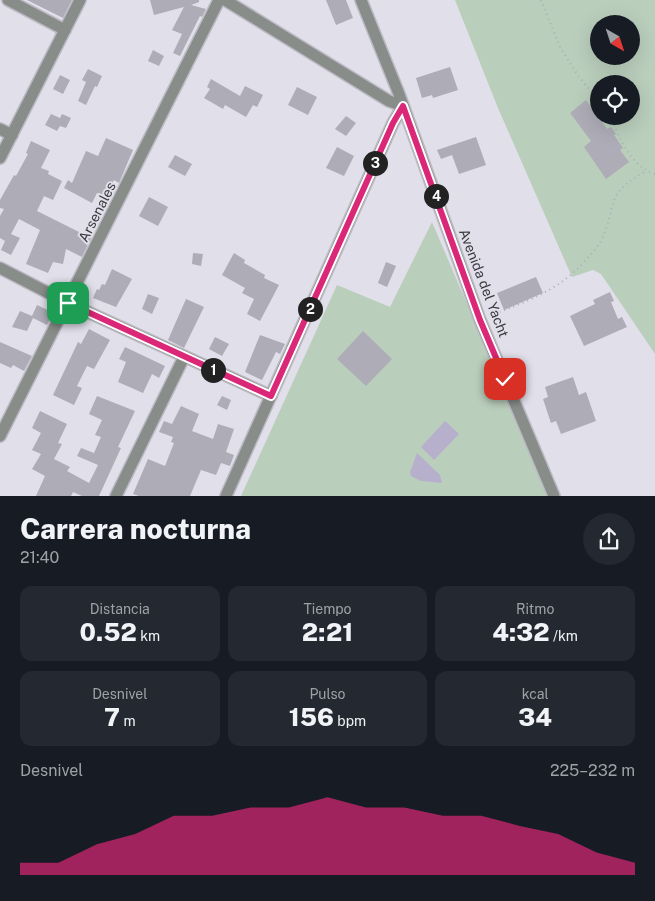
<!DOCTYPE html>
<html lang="es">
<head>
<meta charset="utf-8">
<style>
	:root { --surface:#171b24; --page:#242831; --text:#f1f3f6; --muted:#9ea1a6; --accent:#db2777 }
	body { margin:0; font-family:"Public Sans",sans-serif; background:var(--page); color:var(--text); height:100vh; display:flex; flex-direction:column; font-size:19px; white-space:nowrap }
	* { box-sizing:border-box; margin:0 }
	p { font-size:16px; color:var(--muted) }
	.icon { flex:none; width:28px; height:28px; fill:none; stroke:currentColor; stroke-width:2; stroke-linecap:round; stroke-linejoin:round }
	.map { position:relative; height:496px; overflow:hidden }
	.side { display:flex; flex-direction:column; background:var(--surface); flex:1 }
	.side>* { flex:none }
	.needle { width:32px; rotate:141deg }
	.buttons { position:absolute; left:590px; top:15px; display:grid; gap:10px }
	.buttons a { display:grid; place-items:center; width:50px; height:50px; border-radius:50%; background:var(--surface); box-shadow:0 5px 20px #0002; font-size:25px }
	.pin { position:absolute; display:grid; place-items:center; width:42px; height:42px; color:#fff; margin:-21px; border-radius:10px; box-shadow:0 2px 8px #0006 }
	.km { position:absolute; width:25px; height:25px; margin:-12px; border-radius:50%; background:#222; color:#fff; font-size:14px; line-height:25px; text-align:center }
	.round { display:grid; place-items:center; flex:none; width:52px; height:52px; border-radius:26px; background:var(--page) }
	.overview { display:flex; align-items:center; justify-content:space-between; height:85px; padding:0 20px }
	h1 { font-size:28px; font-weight:800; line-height:38px }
	.figures { display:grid; grid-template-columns:repeat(3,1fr); gap:8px; height:85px; padding:5px 20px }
	.figures div { display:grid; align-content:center; border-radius:12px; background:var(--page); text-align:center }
	.figures b { font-size:25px; font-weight:800 }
	.figures small { font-size:14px; font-weight:400 }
	.figures p { font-size:14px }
	.chart { height:140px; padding:10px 20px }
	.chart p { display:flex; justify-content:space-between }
	.chart svg { width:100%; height:90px; margin-top:5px; fill:var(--accent); opacity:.7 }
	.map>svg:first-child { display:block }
	.green { fill:#bacebc; fill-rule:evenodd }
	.water { fill:#b7b0cd }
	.building { fill:#aeacb6 }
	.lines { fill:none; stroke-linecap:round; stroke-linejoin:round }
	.minor-casing { stroke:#bcbac4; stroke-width:14 }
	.path { stroke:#adacb5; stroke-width:2; stroke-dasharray:1 4; stroke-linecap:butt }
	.minor { stroke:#898d8a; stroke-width:11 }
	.route-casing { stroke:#fff; stroke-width:10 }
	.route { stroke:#db2777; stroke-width:6 }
	.labels { text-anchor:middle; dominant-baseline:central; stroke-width:4; stroke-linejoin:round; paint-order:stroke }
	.street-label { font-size:14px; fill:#3a393e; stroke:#e1dfea }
</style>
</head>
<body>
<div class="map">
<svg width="655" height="496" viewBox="0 0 655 496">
	<rect width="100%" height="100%" fill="#e1dfea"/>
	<!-- green -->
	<g class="green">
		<path d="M455,0H655V354L601,274L593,270L572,277L498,108ZM599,24H631V56H599ZM599,84H631V116H599Z"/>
		<path d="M432,222L549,496H241L337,285L390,307Z"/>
	</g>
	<!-- water -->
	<g class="water">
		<path d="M445,421L459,434L434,460L421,447Z"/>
		<path d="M417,453L440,475L442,483L421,481L411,476L410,472Z"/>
	</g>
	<!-- building -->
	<g class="building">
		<path d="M27,0H72L63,18Z"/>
		<path d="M150,0H199V2L191,5L206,9L202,17L200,16L180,56L173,53L182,34L172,30L184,7L154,15Z"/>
		<path d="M326,0H346L353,18L336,25Z"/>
		<path d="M153,50L164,56L159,66L148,61Z"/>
		<path d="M450,67L458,90L433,98L432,95L422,98L416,78Z"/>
		<path d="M88,69L102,76L97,87L95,86L86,105L78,101L86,82L82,80Z"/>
		<path d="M60,75L70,80L63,94L53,89Z"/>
		<path d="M211,79L240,96L245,86L263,95L257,107L253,105L246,117L225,105L223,109L204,98L210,89L207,87Z"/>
		<path d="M297,87L317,97L308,115L288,105Z"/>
		<path d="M586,100L607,129L611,127L616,134L614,135L623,148L620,150L629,162L606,179L584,147L591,141L570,113Z"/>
		<path d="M51,114L60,118L62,114L71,118L66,128L60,126L57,131L45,125Z"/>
		<path d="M346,116L356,123L346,136L335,129Z"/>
		<path d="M476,137L486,165L459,174L452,155L441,159L437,150Z"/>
		<path d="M106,138L133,150L119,183L114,180L110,188L107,187L103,195L97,193L92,203L64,188L68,180L72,183L86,151L98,156Z"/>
		<path d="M31,141L50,150L41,168L49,171L48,174L62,181L53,200L44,196L37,211L91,238L82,257L66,249L63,264L53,262L48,273L26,264L40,230L19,219L11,234L20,238L11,255L1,250L5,241L0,238V216L4,209L0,208V200L14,175L16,176L28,154L26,153Z"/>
		<path d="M337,147L354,156L344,176L326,168Z"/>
		<path d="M175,155L192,164L185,176L168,167Z"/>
		<path d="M149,197L168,207L158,226L139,216Z"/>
		<path d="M193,253L203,254L201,266L192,264Z"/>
		<path d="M234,253L245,260L244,263L265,275L264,278L279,285L260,321L247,314L254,299L242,293L245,288L222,275Z"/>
		<path d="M386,262L396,266L387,287L378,283Z"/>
		<path d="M112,269L132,279L116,307L93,298L97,289L99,290L102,284L105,285Z"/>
		<path d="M536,277L543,293L504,310L497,293Z"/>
		<path d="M610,292L614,301L611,302L618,319L622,317L627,327L584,346L570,316L595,304L593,300Z"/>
		<path d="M148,294L159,298L152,314L142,309Z"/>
		<path d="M186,299L204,307L184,348L168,340Z"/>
		<path d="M37,305L54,313L47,325L33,318L27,331L12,327L20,311L32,316Z"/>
		<path d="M89,329L110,340L94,369L87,366L77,386L82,388L74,405L53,395L78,342L81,344Z"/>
		<path d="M363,331L392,359L366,386L337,359Z"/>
		<path d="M260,335L285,344L280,354L276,352L262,380L245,372Z"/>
		<path d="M215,337L229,344L222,356L209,349Z"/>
		<path d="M0,342L32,356L24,371L13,365L11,368L0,363Z"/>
		<path d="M125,347L165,366L159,378L152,374L143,393L118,382L126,362L119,359Z"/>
		<path d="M573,377L579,395L586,392L596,421L561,434L556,421L551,423L543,399L548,397L545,387Z"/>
		<path d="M97,396L135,411L118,447L121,448L99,496H82L73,492L71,496H36L45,476L32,469L41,454L32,450L41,433L32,428L40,411L67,424L58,443L62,444L54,459L70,467L67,471L89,483L98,465L77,456L81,448L94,453L101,437L95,435L102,420L89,414Z"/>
		<path d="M222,396L231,400L227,410L217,405Z"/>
		<path d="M181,406L199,414L192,431L213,439L218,424L234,429L226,452L234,455L230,466L221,463L216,475L201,470L190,496H139L133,494L148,459L165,466L174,443L171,442L173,437L159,432L164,421L172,424Z"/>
	</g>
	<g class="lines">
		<defs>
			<g id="minor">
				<path d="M8,0L65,30"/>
				<path d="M225,0L389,101L403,106"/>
				<path d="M361,0L399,94L480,320L554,496"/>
				<path d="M0,129L12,135"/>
				<path d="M0,158L80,0"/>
				<path d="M0,268L68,303L271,396"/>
				<path d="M0,436L219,0"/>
				<path d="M116,496L184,357"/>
				<path d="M226,496L393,123L403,106"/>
			</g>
		</defs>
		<!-- minor casing -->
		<use href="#minor" class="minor-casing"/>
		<!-- path -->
		<g class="path">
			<path d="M541,0L560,47L579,77L599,101"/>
			<path d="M609,116C621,139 629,165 655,174"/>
			<path d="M490,316C526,301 557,292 584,262C590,255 597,248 601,241C619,203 602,196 646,171"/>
		</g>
		<!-- minor -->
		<use href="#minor" class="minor"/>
	</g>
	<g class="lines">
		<defs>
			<path id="route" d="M68,303L271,396L393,123L403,106L480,320L505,379"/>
		</defs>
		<!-- route casing -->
		<use href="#route" class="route-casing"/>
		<!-- route -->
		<use href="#route" class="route"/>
	</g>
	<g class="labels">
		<!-- street labels -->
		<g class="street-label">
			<text transform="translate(97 212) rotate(-63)">Arsenales</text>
			<text transform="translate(484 283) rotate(69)">Avenida del Yacht</text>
		</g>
	</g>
</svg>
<div class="buttons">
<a><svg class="needle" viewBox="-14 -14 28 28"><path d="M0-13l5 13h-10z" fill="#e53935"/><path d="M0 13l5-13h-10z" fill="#9ea1a6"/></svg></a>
<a><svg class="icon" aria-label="locate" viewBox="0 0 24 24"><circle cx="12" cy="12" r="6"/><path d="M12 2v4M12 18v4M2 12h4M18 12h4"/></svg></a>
</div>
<div class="pin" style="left:68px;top:303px;background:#1e9e55"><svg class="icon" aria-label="arrive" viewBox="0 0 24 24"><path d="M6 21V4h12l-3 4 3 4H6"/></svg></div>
<div class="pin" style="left:505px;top:379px;background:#d93025"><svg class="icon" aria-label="check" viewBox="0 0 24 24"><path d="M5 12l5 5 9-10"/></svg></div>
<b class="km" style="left:213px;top:370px">1</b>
<b class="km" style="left:310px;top:309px">2</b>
<b class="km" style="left:375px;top:163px">3</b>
<b class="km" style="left:436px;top:196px">4</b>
</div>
<section class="side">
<div class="overview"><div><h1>Carrera nocturna</h1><p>21:40</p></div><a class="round"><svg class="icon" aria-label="share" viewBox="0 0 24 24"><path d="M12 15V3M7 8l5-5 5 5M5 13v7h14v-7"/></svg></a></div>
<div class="figures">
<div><p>Distancia</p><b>0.52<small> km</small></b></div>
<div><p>Tiempo</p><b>2:21</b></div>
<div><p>Ritmo</p><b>4:32<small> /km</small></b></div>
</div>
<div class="figures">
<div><p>Desnivel</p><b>7<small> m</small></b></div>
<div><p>Pulso</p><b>156<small> bpm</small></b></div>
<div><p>kcal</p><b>34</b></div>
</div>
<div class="chart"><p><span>Desnivel</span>225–232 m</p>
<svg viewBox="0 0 160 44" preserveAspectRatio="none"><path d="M0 44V38L10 38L20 29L30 24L40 15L50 15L60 11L70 11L80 6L90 11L100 11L110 15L120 15L130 20L140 24L150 33L160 38V44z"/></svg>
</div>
</section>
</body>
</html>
